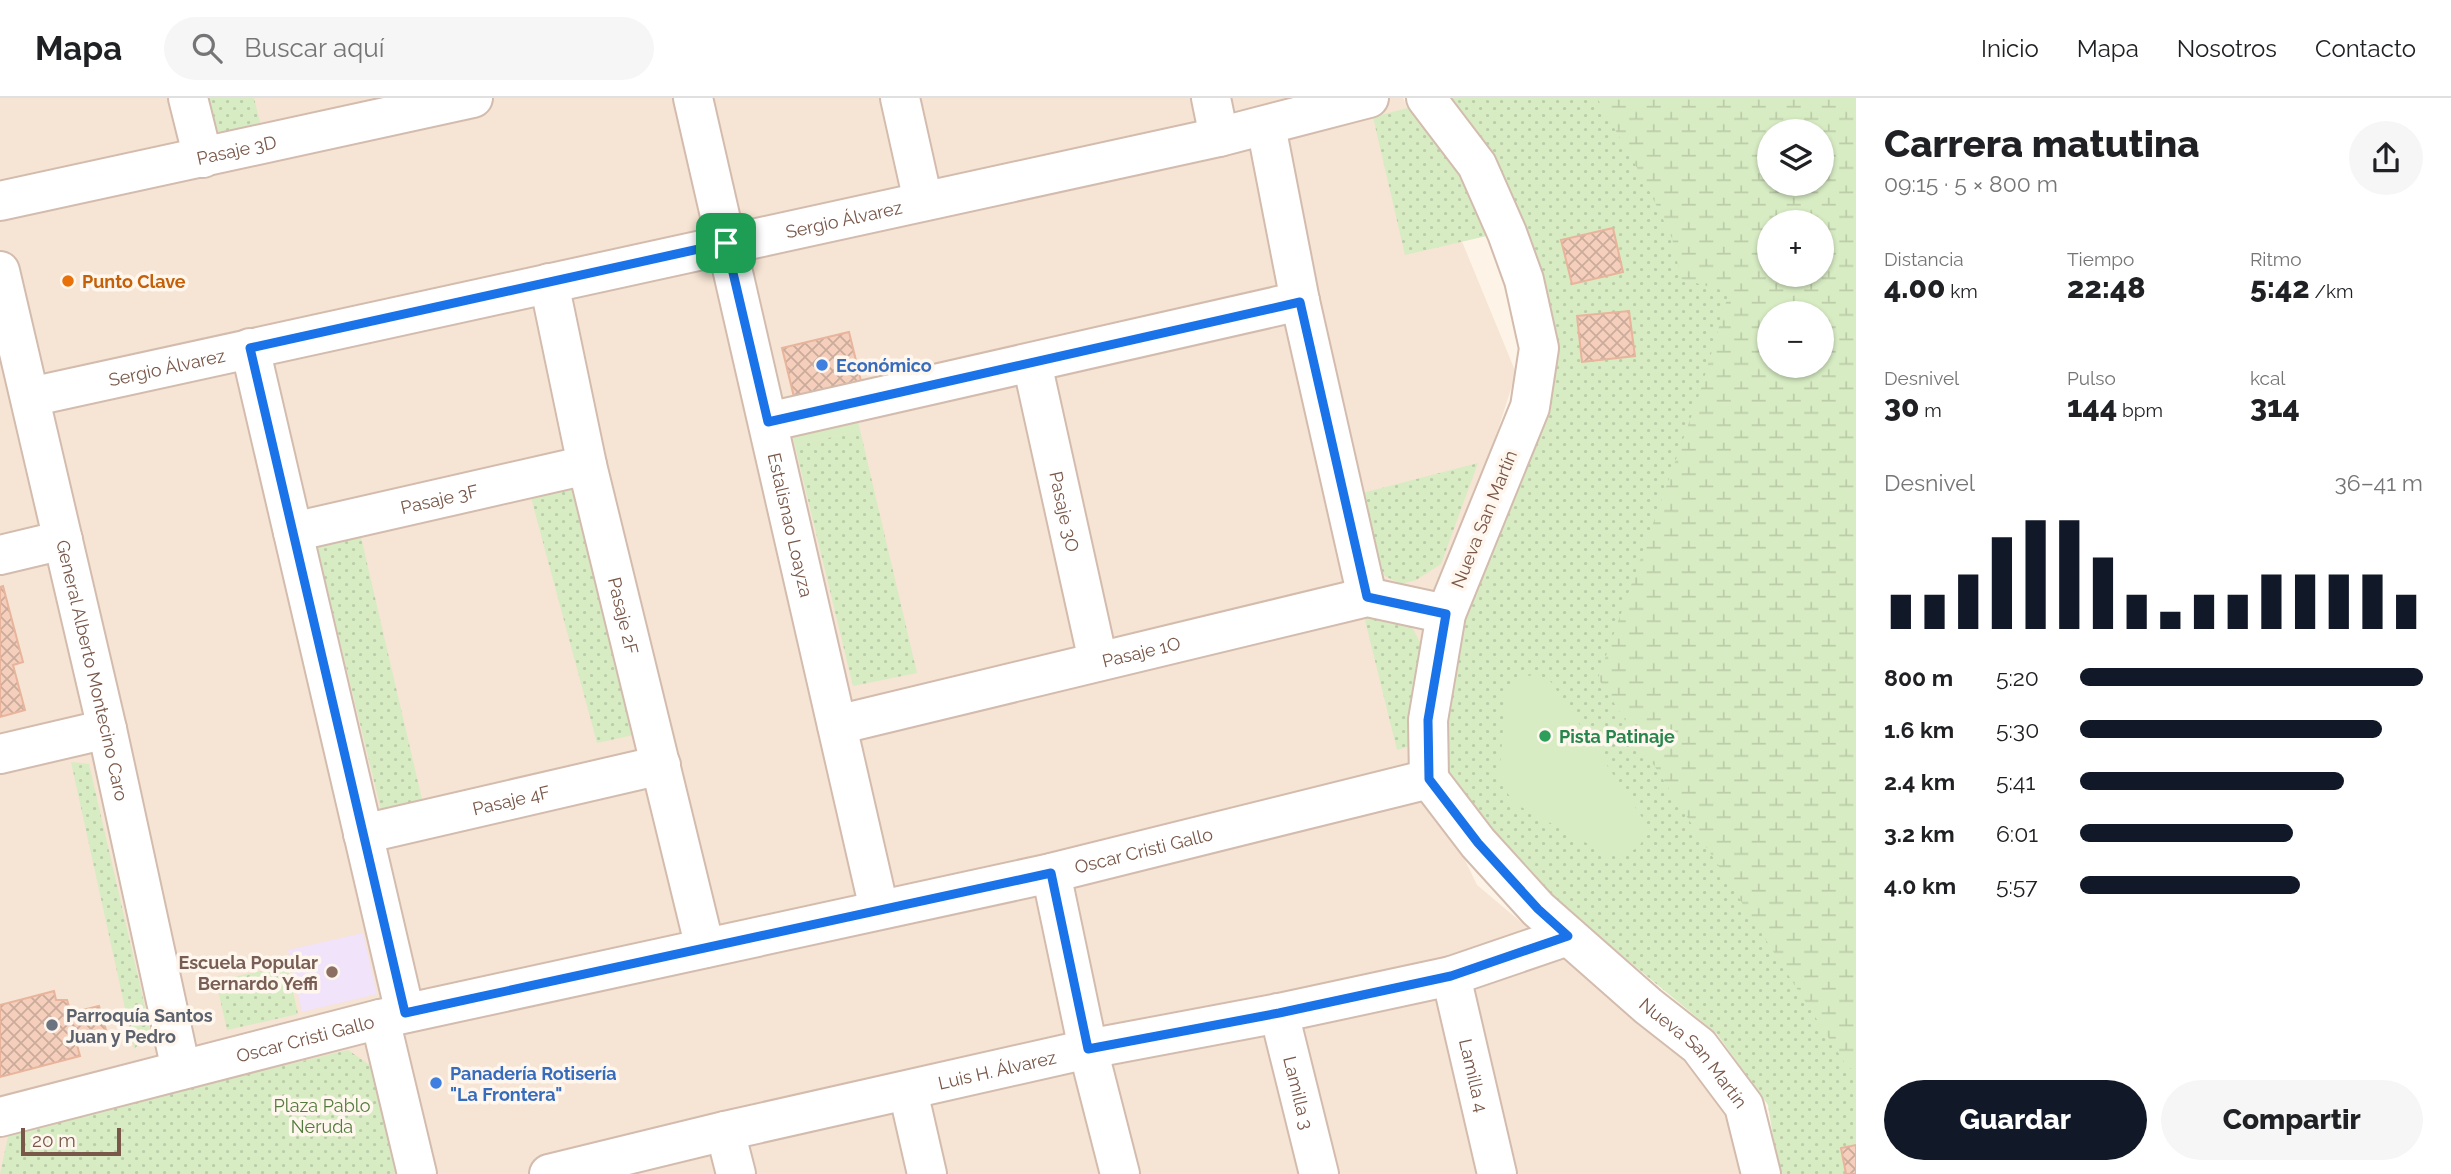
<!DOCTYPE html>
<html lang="es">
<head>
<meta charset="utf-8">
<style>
	:root { --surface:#fff; --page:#f6f6f6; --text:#202124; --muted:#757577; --line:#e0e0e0; --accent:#111827 }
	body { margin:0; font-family:Raleway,sans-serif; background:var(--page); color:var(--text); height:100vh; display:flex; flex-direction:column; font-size:26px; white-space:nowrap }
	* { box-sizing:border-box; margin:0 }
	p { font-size:23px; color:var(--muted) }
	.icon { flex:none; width:38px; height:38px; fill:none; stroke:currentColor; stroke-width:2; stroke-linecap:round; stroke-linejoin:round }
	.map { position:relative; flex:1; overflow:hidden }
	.details { display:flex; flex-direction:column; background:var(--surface); width:595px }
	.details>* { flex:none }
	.fabs { position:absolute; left:1757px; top:21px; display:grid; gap:14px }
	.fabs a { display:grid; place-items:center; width:77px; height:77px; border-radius:50%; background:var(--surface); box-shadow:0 2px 5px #0004; font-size:35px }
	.scale { position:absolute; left:21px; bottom:18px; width:100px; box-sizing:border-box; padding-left:7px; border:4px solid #795749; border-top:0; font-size:19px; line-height:24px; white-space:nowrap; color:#795749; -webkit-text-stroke:5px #fff7ee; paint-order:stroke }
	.pin { position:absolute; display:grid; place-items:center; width:60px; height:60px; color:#fff; margin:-30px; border-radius:14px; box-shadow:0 4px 10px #0006 }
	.round { display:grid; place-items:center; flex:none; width:74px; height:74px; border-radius:37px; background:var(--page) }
	.overview { display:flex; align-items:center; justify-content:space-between; height:119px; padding:0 28px }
	h1 { font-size:38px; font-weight:800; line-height:52px }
	.stats { display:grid; grid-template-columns:repeat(3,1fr); gap:10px; height:119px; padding:7px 28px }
	.stats div { display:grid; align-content:center }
	.stats b { font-size:30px; font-weight:800 }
	.stats small { font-size:19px; font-weight:400 }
	.stats p { font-size:19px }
	.chart { height:196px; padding:14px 28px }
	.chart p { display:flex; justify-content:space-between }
	.chart svg { width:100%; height:126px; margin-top:7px; stroke:var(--accent); stroke-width:6 }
	.primary-button { display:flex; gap:14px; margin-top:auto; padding:14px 28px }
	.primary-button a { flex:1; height:80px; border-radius:42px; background:var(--accent); color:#fff; font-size:28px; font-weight:800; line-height:80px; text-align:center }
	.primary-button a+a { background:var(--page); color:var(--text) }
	ul { padding:0 28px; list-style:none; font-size:23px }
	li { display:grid; grid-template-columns:112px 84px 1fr; align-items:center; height:52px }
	li i { height:18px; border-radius:9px; background:var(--accent) }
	header { display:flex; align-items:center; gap:42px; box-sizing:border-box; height:98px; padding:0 35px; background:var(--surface); border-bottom:2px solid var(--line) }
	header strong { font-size:33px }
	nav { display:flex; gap:38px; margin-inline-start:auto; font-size:24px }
	.search { width:490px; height:63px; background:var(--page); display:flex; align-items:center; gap:18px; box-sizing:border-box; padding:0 24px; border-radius:38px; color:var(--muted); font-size:26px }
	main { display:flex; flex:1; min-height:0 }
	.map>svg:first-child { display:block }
	.residential { fill:#f6e4d4 }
	.education { fill:#f0e3fa }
	.grass { fill:url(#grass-dots); fill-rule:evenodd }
	.wetland { fill:url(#wetland-marsh); fill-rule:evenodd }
	.pitch { fill:#d7ecc3 }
	.building { fill:url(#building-cross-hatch); stroke:#e8b49c; stroke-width:2 }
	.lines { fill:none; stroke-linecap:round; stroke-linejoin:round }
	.minor-casing { stroke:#d3bcae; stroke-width:42 }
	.tertiary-casing { stroke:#d3bcae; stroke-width:42 }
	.minor { stroke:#fff; stroke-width:38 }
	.tertiary { stroke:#fff; stroke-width:38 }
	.route-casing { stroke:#fff; stroke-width:14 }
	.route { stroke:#1a73e8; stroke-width:9 }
	.food-dot { fill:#e8710a; stroke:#fff7ee; stroke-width:2.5 }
	.shop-dot { fill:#3f7fe0; stroke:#fff7ee; stroke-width:2.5 }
	.leisure-dot { fill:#2e9e5b; stroke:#fff7ee; stroke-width:2.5 }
	.education-dot { fill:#8d6e63; stroke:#fff7ee; stroke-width:2.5 }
	.worship-dot { fill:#6b7280; stroke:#fff7ee; stroke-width:2.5 }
	.labels { text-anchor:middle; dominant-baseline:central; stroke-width:7; stroke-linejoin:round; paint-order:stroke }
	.street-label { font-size:18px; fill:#795749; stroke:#fff7ee }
	.food-label { font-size:18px; font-weight:bold; fill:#c56008; stroke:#fff7ee; text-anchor:start }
	.shop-label { font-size:18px; font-weight:bold; fill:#366cbe; stroke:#fff7ee; text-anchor:start }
	.leisure-label { font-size:18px; font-weight:bold; fill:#27864d; stroke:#fff7ee; text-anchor:start }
	.education-label { font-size:18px; font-weight:bold; fill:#785e54; stroke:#fff7ee; text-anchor:end }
	.worship-label { font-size:18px; font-weight:bold; fill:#5b616d; stroke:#fff7ee; text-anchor:start }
	.park-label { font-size:18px; fill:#527a3d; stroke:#fff7ee }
</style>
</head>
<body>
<header>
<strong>Mapa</strong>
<div class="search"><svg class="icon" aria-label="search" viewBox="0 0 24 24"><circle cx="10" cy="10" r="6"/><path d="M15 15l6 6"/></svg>Buscar aquí</div>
<nav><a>Inicio</a><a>Mapa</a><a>Nosotros</a><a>Contacto</a></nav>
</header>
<main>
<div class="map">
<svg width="1856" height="1076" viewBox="0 0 1856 1076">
	<defs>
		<pattern id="grass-dots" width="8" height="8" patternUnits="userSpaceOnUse" patternTransform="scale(1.75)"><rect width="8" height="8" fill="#d7ecc3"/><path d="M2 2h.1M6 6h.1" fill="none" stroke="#bccca9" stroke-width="1.8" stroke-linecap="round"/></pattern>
		<pattern id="wetland-marsh" width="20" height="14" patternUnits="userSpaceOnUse" patternTransform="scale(1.75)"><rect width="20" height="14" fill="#d7ecc3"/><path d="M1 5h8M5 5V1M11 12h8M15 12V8" fill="none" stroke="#bccca9"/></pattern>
		<pattern id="building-cross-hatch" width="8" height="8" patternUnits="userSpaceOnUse" patternTransform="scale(1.75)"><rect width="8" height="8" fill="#f5cfbc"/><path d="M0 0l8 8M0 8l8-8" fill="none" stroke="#cbab9b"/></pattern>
	</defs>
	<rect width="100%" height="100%" fill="#fdf3e6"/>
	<!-- residential -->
	<path class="residential" d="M0,0H1403L1516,275L1444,500L1415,659L1477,787L1733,1003L1749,1076H0Z"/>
	<!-- education -->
	<path class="education" d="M363,835L377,896L302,914L288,852Z"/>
	<!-- grass -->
	<g class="grass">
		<path d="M196,0H254L263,36L207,48Z"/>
		<path d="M1452,0H1856V1076H1779L1768,1007L1717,936L1556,803L1464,705L1447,668L1450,601L1467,513L1551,311L1548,245L1531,178L1491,53ZM1769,33H1822V86H1769ZM1769,124H1822V177H1769ZM1769,215H1822V268H1769Z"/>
		<path d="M1415,8L1430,18L1495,136L1405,157L1373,19Z"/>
		<path d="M860,332L917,575L853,588L795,348Z"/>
		<path d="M1478,365L1441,466L1416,482L1401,486L1379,475L1359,396Z"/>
		<path d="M583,384L647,634L597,645L530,396Z"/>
		<path d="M360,435L424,710L383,720L316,445Z"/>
		<path d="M1364,518L1411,527L1421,546L1410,648L1397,652Z"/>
		<path d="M71,664L89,666L151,935L134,951Z"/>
		<path d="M287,867L298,916L227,932L216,883Z"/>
		<path d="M348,952L371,968L396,1076H0L9,1034Z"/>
	</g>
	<!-- wetland -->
	<path class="wetland" d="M1597,0H1856V974L1846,967L1598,580L1700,294L1729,194L1681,181L1672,140L1644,82ZM1769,33H1822V86H1769ZM1769,124H1822V177H1769ZM1769,215H1822V268H1769Z"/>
	<!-- pitch -->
	<g class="pitch">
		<path d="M854,309L860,332L795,348L789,325Z"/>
		<path d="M1539,577L1551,584L1643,721L1644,739L1639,749L1622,758H1610L1514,705L1499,682L1506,594L1525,578Z"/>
	</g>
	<!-- building -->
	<g class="building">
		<path d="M1613,130L1623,174L1572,186L1561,142Z"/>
		<path d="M1629,213L1635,258L1582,264L1577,218Z"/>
		<path d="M849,234L861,283L794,299L782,250Z"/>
		<path d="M3,488L23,564L13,567L25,612L0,619V489Z"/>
		<path d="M54,893L56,902H67L71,915L99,908L108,939L77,947L80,958L0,979V907Z"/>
		<path d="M1856,1047V1076H1846L1841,1050Z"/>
	</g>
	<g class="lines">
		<defs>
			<g id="minor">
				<path d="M188,0L203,60"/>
				<path id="s1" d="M693,0L879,811"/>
				<path d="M900,0L923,103"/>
				<path d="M1211,0L1219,39"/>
				<path d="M1266,28L1300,203L1367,499"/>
				<path id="s2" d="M0,103L473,0"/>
				<path id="s3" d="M549,185L587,367L705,850"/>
				<path d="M250,250L405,915"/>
				<path id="s4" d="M1032,265L1098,563"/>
				<path id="s5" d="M30,299L1219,39L1369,0"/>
				<path d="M768,324L1300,203"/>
				<path id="s6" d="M293,434L587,367"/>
				<path d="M0,457L63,442"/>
				<path id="s7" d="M837,627L1367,499L1446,516"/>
				<path d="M0,656L107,631"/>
				<path id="s8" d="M363,736L661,667"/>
				<path d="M1051,775L1088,951L1120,1076"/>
				<path id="s9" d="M1451,878L1497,1076"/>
				<path id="s10" d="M1279,915L1319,1076"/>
				<path id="s11" d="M380,921L1051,775L1429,681"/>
				<path d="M908,993L927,1076"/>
				<path d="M725,1033L736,1076"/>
				<path id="s12" d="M549,1076L725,1033L1088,951L1279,915L1451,878L1568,838"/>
			</g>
			<g id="tertiary">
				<path id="s13" d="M1426,0L1477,67L1507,135L1524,182L1539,250L1530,309L1446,516L1428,622L1429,681L1478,745L1538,811L1648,908L1699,948L1744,1008L1761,1076"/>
				<path id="s14" d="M0,173L107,631L181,972"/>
				<path id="s15" d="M0,1019L380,921L417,1076"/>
			</g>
		</defs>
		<!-- minor casing -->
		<use href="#minor" class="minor-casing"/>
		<!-- tertiary casing -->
		<use href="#tertiary" class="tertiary-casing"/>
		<!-- minor -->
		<use href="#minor" class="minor"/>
		<!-- tertiary -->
		<use href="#tertiary" class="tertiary"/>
	</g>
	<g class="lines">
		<defs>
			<path id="route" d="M726,145L768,324L1300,204L1367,499L1446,516L1428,622L1429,681L1478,745L1538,811L1568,838L1451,878L1279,915L1088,951L1051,775L405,915L250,250Z"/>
		</defs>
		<!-- route casing -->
		<use href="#route" class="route-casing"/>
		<!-- route -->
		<use href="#route" class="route"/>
	</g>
	<!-- markers -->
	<circle class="food-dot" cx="68" cy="183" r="7"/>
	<g class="shop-dot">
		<circle cx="822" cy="267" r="7"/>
		<circle cx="436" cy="985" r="7"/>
	</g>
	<circle class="leisure-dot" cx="1545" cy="638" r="7"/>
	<circle class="education-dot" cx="332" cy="874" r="7"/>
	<circle class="worship-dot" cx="52" cy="927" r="7"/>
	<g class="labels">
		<!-- street labels -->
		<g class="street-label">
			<text stroke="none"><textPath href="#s2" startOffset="242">Pasaje 3D</textPath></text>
			<text stroke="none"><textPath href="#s5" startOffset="833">Sergio Álvarez</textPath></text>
			<text stroke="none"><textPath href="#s5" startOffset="140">Sergio Álvarez</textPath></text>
			<text stroke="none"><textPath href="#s6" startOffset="150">Pasaje 3F</textPath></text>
			<text stroke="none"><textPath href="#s4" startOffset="152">Pasaje 3O</textPath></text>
			<text transform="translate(1484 421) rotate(-68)">Nueva San Martín</text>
			<text stroke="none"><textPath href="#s1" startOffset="438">Estalisnao Loayza</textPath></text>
			<text stroke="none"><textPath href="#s3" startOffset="341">Pasaje 2F</textPath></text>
			<text stroke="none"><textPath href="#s7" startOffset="313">Pasaje 1O</textPath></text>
			<text stroke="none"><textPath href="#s14" startOffset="410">General Alberto Montecino Caro</textPath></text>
			<text stroke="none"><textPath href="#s8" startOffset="152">Pasaje 4F</textPath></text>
			<text stroke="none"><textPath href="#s11" startOffset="782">Oscar Cristi Gallo</textPath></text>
			<text stroke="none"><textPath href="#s15" startOffset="315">Oscar Cristi Gallo</textPath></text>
			<text stroke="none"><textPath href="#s13" startOffset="1110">Nueva San Martín</textPath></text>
			<text stroke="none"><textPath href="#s12" startOffset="460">Luis H. Álvarez</textPath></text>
			<text stroke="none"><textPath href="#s9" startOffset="102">Lamilla 4</textPath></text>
			<text stroke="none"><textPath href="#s10" startOffset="82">Lamilla 3</textPath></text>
		</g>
		<!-- food labels -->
		<g class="food-label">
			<text x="82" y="183">Punto Clave</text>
		</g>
		<!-- shop labels -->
		<g class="shop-label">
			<text x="836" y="267">Económico</text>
			<text x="450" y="975">Panadería Rotisería<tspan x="450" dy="21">"La Frontera"</tspan></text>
		</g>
		<!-- leisure labels -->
		<g class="leisure-label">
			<text x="1559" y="638">Pista Patinaje</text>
		</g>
		<!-- education labels -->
		<g class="education-label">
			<text x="318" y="864">Escuela Popular<tspan x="318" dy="21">Bernardo Yeffi</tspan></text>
		</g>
		<!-- worship labels -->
		<g class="worship-label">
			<text x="66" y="917">Parroquía Santos<tspan x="66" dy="21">Juan y Pedro</tspan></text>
		</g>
		<!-- park labels -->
		<g class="park-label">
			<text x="322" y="1007">Plaza Pablo<tspan x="322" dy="21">Neruda</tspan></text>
		</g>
	</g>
</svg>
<div class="fabs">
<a><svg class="icon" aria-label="layers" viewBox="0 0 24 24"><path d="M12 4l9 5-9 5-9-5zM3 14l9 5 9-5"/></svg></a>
<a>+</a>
<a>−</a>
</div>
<div class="scale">20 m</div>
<div class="pin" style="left:726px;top:145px;background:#1e9e55"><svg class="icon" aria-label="arrive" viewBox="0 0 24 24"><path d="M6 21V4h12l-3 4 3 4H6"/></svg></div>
</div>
<section class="details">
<div class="overview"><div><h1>Carrera matutina</h1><p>09:15 · 5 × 800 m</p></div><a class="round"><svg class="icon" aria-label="share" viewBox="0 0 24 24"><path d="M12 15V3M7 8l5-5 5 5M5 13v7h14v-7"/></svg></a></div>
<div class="stats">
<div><p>Distancia</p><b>4.00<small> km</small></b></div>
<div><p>Tiempo</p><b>22:48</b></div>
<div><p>Ritmo</p><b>5:42<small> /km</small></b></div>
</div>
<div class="stats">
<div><p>Desnivel</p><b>30<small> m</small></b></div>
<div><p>Pulso</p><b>144<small> bpm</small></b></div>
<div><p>kcal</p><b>314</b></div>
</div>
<div class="chart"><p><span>Desnivel</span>36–41 m</p>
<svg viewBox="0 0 160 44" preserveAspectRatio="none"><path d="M5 44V32M15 44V32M25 44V25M35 44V12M45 44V6M55 44V6M65 44V19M75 44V32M85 44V38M95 44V32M105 44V32M115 44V25M125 44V25M135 44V25M145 44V25M155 44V32"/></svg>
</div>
<ul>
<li><b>800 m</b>5:20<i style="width:100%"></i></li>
<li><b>1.6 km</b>5:30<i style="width:88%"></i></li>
<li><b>2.4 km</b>5:41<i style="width:77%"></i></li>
<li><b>3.2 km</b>6:01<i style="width:62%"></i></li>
<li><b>4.0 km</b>5:57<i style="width:64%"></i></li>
</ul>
<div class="primary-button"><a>Guardar</a><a>Compartir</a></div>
</section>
</main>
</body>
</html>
